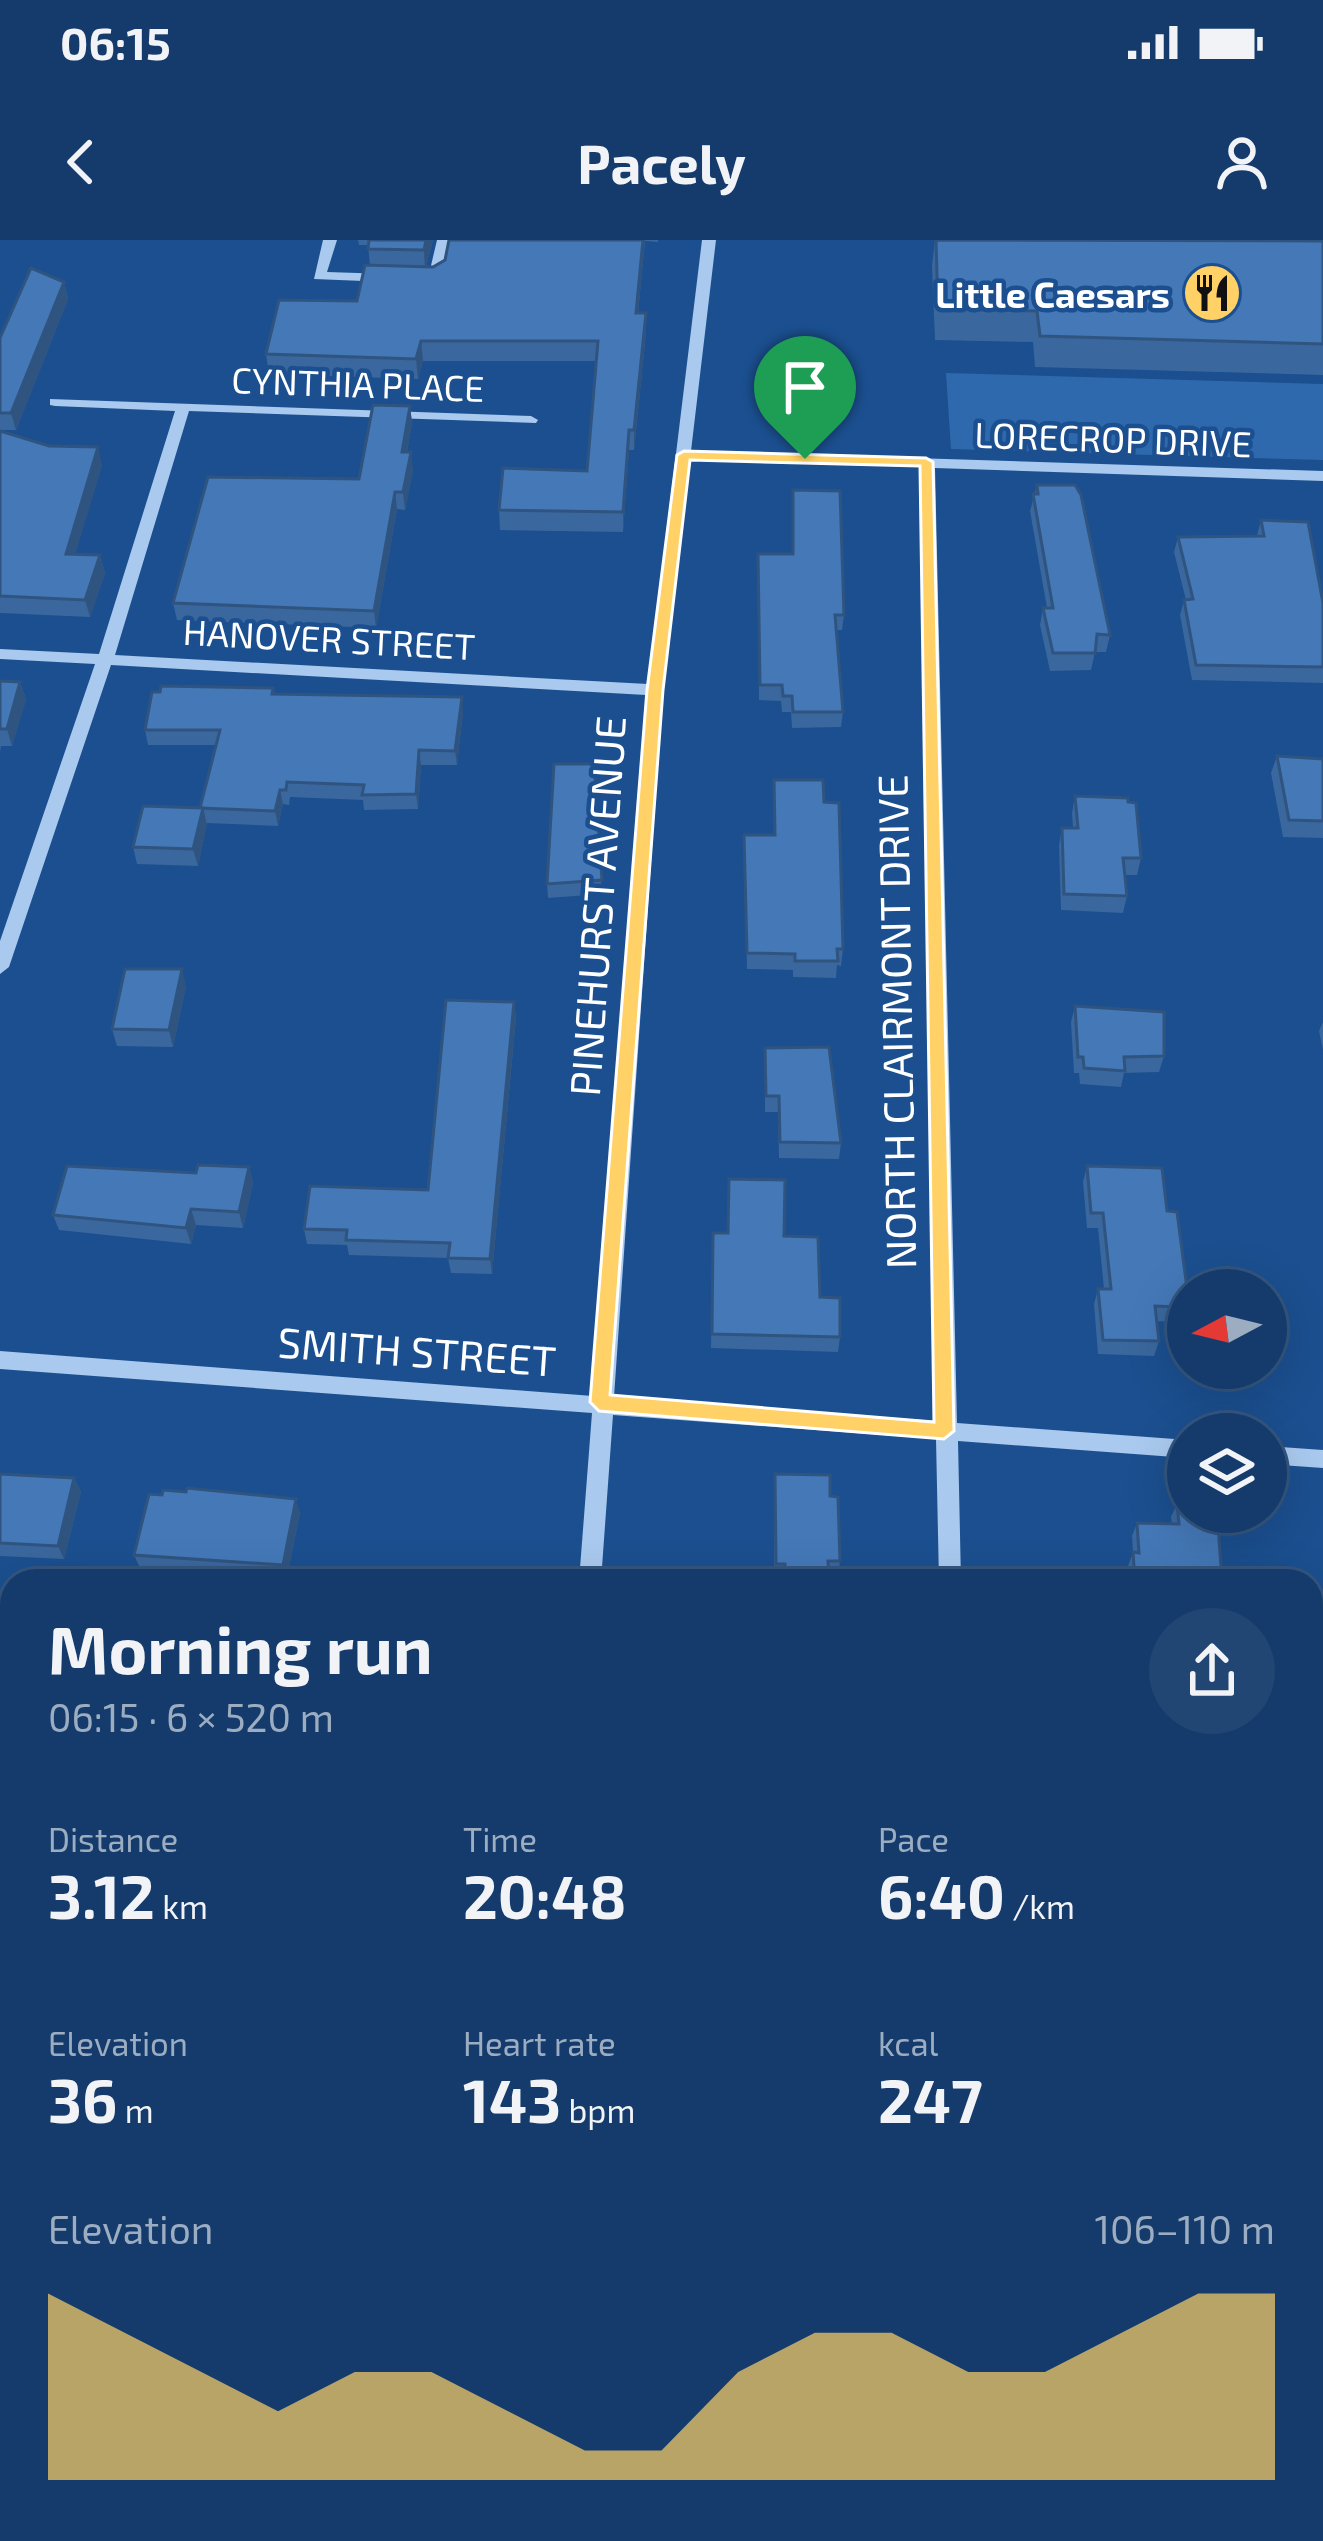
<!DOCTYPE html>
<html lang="en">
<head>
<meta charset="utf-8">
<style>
	:root { --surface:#143b6b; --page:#214673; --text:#f1f3f6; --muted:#9dadc1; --line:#33557e; --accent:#ffd166 }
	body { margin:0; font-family:"Exo 2",sans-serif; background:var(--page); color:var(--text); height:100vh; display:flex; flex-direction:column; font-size:45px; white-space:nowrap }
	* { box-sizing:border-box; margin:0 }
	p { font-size:39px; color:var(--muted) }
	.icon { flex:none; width:66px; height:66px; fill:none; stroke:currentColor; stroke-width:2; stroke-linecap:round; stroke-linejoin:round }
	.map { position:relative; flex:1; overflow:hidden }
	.details { position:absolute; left:0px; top:1329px; width:1323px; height:972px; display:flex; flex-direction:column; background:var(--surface); border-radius:36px 36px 0 0; box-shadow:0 12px 48px #0002,0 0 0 3px var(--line) }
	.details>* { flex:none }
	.needle { width:78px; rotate:263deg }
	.buttons { position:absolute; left:1167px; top:1029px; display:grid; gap:24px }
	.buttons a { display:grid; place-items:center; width:120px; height:120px; border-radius:50%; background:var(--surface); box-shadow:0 12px 48px #0002,0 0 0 3px var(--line); font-size:60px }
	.pin { position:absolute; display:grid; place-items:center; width:102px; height:102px; color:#fff; margin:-123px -51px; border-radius:50% 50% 50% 0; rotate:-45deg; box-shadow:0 0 12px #0007 }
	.pin .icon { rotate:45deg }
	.round { display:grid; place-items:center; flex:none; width:126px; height:126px; border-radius:63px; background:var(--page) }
	.summary { display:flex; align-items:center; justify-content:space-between; height:204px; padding:0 48px }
	h1 { font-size:66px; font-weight:700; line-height:90px }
	.figures { display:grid; grid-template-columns:repeat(3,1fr); gap:18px; height:204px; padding:12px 48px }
	.figures div { display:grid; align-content:center }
	.figures b { font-size:60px; font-weight:700 }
	.figures small { font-size:33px; font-weight:400 }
	.figures p { font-size:33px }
	.chart { height:336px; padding:24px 48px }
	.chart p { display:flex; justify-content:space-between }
	.chart svg { width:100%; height:216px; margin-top:12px; fill:var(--accent); opacity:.7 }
	.status { display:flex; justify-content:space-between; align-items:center; height:84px; padding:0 60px; background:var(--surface); direction:ltr }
	.status svg { height:33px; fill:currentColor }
	header { display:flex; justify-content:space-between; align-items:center; height:156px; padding:0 48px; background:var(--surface); font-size:54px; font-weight:700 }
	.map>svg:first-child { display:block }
	.green { fill:#2e69ad }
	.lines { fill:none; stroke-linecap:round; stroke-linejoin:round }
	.minor { fill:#a9c9ee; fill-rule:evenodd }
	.wall { fill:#3a679d }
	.shaded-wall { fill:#305480 }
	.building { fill:#4478b7; stroke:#305480; stroke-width:3 }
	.route { fill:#ffd166; stroke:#fff; stroke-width:3; fill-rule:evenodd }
	.labels { text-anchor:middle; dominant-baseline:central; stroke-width:9; stroke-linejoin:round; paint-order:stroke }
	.far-poi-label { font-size:36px; font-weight:bold; fill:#fff; stroke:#1b4f8f; text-anchor:end }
	.far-street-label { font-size:36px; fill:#fff; stroke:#1b4f8f }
	.street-label { font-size:42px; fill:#fff; stroke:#1b4f8f }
</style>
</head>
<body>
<div class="status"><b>06:15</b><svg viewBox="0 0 49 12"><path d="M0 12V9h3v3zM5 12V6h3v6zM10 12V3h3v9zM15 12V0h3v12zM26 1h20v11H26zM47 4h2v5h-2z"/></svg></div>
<header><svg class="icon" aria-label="back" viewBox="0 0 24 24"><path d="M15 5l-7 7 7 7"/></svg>Pacely<svg class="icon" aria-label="person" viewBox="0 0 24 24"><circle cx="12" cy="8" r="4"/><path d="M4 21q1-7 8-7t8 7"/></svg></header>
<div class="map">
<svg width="1323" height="2301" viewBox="0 0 1323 2301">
	<rect width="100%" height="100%" fill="#1b4f8f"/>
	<!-- green -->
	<path class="green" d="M946,133L1323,144V220L951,209Z"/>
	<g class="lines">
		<!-- minor -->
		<g class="minor">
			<path d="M323,0H337L327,32L388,34L395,38L388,42L314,39Z"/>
			<path d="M437,0H451L442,39L435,43L421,41V35L429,34Z"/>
			<path d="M702,0H716L691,211L1323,231V241L935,228L957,1183L1188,1200V1218L958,1201L961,1341H939L936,1199L613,1175L601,1341H579L592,1173L0,1129V1111L593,1156L646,455L111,425L9,727L0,734V701L95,424L0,419V409L99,414L175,171L55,166L50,165V159L531,176L538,180L536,183L189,171L115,415L648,444ZM690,220L920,227L936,1181L614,1157L663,450Z"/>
			<path d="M1266,1206L1323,1210V1228L1266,1224Z"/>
			<path d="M523,2289H551L550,2301H522Z"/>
			<rect x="968" y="2289" width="28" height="12"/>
		</g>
	</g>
	<!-- wall -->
	<g class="wall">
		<path d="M358,0H433L426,27H433L445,20L449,0H658V2L645,1L638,73H646V93L634,210H629L623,292L500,290L499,270L587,231L596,121H423L418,139L269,134L266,114L357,61L370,25L368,5H359Z"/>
		<path d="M935,0L1323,1V135L1035,127L1033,102L935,100L932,26Z"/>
		<path d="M64,42L68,59L16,190H0V98Z"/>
		<path d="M410,166L412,183L407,212L413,230L405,270L397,269L376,388L177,380L173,363L359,239Z"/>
		<path d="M0,191L102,225L75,314L100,315L105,333L90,377L0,373Z"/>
		<path d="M1037,245L1110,395L1106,412H1095L1091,430L1050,431L1040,385L1043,368H1047L1030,271Z"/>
		<path d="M1261,280L1323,363V443L1192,440L1180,375L1184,360H1186L1174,312L1178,297L1257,296Z"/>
		<path d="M758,329L844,375L842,390H836L843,472L841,487L792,488L791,472H782L781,461L759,460Z"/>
		<path d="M0,441L20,442L26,459L12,506H1L0,512Z"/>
		<path d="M273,448L275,454L463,472L457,525H421L418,569L364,570L363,560L290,557L289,565L283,564L278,586L207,583L198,626L137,624L133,607L200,568L216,505H148L145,490Z"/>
		<path d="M1277,516L1323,519V598L1283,597L1271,533Z"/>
		<path d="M594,524L602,654L548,658L547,644Z"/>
		<path d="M774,540L824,562L843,709L841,726L837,725L836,738L793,737V730L747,729L744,595H774Z"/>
		<path d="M1075,556L1141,618L1137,635H1125L1127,656L1123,673L1061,670L1059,605L1062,588H1073L1072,573Z"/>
		<path d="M186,746L173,807L117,806L112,789Z"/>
		<path d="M514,762L516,778L492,1034L451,1033L448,1018L349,1015L347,1005L307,1004L304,989L428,950Z"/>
		<path d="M1075,766L1164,816L1159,832L1124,833L1121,847L1080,844L1079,833H1074L1071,782Z"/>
		<path d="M1323,782V810L1319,791Z"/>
		<path d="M765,808L841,903L839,919L779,918L778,872H765Z"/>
		<path d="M1087,926L1167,971L1188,1056L1182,1071L1178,1070L1174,1082L1156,1081L1159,1101L1154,1116L1098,1114L1094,1064L1098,1049H1104L1098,988H1087L1083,942Z"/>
		<path d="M249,927L253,943L243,988L196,985L191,1004L59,990L53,975L196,933Z"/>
		<path d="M713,993L784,996L820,1057L840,1097L838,1112L711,1108Z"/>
		<path d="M0,1234L74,1238L81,1252L64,1319L0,1316Z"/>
		<path d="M775,1234L830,1256L840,1321L838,1335H828L829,1341H783V1337H774Z"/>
		<path d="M1177,1264L1222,1341H1129L1128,1326L1133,1312L1132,1296L1137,1283L1172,1284L1171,1277Z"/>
		<path d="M300,1272L287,1338L140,1328L134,1315Z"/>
		<path d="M11,1813L12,1909L0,1908V1862Z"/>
		<path d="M1311,1973L1323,1975V2028H1317L1323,2080V2106L1317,2109H1311Z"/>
		<path d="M1203,2289H1281V2292L1273,2294Z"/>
	</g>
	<!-- shaded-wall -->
	<g class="shaded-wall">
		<path d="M426,0H433L425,30L424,10Z"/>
		<path d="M643,0H645L636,93V73Z"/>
		<path d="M64,42L68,59L16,190L11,173Z"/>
		<path d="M646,73V93L634,210V190Z"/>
		<path d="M421,101L423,121L418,139L416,119Z"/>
		<path d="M410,166L412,183L404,229L402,212Z"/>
		<path d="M629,190V210L623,292V272Z"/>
		<path d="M98,207L102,225L70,331L66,314Z"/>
		<path d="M411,212L413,230L405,270L403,252Z"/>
		<path d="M395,252L397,269L376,388L374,371Z"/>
		<path d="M100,315L105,333L90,377L85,360Z"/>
		<path d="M20,442L26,459L12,506L7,489Z"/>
		<path d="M462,457L463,472L457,525L455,511Z"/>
		<path d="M419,510L421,525L418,569L416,554Z"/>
		<path d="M280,550L283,564L278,586L275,571Z"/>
		<path d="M203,568L207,585L198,626L193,609Z"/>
		<path d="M182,729L186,746L173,807L169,790Z"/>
		<path d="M514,762L516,778L492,1034L490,1019Z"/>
		<path d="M249,927L253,943L243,988L239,972Z"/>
		<path d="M191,969L196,985L191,1004L186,988Z"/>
		<path d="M74,1238L81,1252L64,1319L58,1306Z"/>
		<path d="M296,1259L300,1272L287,1338L283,1325Z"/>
		<path d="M6,1710L10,1715L0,1761V1736Z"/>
	</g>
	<!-- building -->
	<g class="building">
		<path d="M369,0H426L424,10L368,9Z"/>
		<path d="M449,0H643L636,73H646L634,190H629L623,272L499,270L503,228L587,231L598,101H421L416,119L266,114L279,60L357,61L365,25L433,27L445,20Z"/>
		<path d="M936,0L1323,1V104L1040,96L1037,71L938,69Z"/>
		<path d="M31,28L64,42L11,173H0V98Z"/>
		<path d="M373,165L410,166L402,212H411L403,252H395L374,371L173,363L208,237L359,239Z"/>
		<path d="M0,191L49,206L98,207L66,314L100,315L85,360L0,356Z"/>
		<path d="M1037,245H1075L1081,255L1110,395L1097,394L1095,413H1053L1043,368H1053L1033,254H1038Z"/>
		<path d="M793,250L840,251L844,375H835L843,472H793L792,456H783L782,445H760L758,314H793Z"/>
		<path d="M1261,280L1308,282L1323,363V427L1196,425L1184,360L1193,359L1178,297L1264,296Z"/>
		<path d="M0,441L20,442L7,489H0Z"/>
		<path d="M161,446L273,448L272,454L462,457L455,511L419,510L416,554L362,555L364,545L287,542L286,550H280L275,571L200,568L220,490H145L152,452H160Z"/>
		<path d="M1277,516L1323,519V581L1289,580Z"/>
		<path d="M554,524H594L602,640L547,644Z"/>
		<path d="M774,540H823L824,562L839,563L843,709H837L838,721H795V714L747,713L744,595H775Z"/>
		<path d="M1075,556L1128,558V562L1136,563L1141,618H1123L1127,656L1064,654L1062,588H1078Z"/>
		<path d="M143,566L203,568L193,609L133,607Z"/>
		<path d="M125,729H182L169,790L112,789Z"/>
		<path d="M446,760L514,762L490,1019L448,1018L450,1003L346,1000L347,990L304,989L310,946L428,950Z"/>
		<path d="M1075,766L1164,772V816L1124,817L1125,831L1084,828L1083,817H1078Z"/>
		<path d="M829,807L841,903L780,902L779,856H766L765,808Z"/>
		<path d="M198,925L249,927L239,972L191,969L186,988L53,975L67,926L196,933Z"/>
		<path d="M1087,926L1162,928L1167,971L1177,972L1188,1056L1179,1055L1180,1067L1155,1066L1159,1101L1103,1100L1098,1049H1111L1103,973H1091Z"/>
		<path d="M729,939L785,940L784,996L818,997L820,1057L840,1058V1097L712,1094L713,993H728Z"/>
		<path d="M0,1234L74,1238L58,1306L0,1303Z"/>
		<path d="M775,1234L830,1235V1256L838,1257L840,1321H828L829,1341H785V1324H776Z"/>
		<path d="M187,1248L296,1259L283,1325L134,1315L149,1254L162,1255L163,1250L186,1252Z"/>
		<path d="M1177,1264H1188V1272H1217L1222,1341H1135L1133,1312L1139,1313L1137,1283L1179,1284Z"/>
		<path d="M0,1710H6L0,1736Z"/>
		<path d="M11,1813L12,1901H0V1862Z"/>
		<path d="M1311,1973L1323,1975V2021H1317L1323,2080V2104L1311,2103Z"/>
		<path d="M1311,2197H1323V2278L1311,2277Z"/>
	</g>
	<!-- route -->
	<path class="route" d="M684,211L926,218L933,222L954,1191L944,1199L599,1171L590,1162L647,450L677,215ZM690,220L920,226L934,1182L610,1155L663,450Z"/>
	<!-- icons -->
	<defs>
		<symbol id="restaurant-disc" viewBox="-11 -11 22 22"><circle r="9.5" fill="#ffd166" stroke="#1b4f8f"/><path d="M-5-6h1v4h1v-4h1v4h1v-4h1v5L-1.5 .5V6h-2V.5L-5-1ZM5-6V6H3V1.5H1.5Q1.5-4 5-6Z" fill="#111"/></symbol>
	</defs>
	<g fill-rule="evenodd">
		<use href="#restaurant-disc" x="1179" y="20" width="66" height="66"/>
	</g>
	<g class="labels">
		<!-- far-poi labels -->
		<g class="far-poi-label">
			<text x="1170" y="53">Little Caesars</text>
		</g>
		<!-- far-street labels -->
		<g class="far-street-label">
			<text transform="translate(358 143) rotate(2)">CYNTHIA PLACE</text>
			<text transform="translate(1113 198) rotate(2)">LORECROP DRIVE</text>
			<text transform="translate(329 398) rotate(3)">HANOVER STREET</text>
		</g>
		<!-- street labels -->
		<g class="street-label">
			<text transform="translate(596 666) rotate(-86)">PINEHURST AVENUE</text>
			<text transform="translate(895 782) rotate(-91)">NORTH CLAIRMONT DRIVE</text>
			<text transform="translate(417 1110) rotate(4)">SMITH STREET</text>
		</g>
	</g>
</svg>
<div class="buttons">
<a><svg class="needle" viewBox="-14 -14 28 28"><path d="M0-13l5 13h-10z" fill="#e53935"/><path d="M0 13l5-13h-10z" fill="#9dadc1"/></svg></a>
<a><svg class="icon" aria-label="layers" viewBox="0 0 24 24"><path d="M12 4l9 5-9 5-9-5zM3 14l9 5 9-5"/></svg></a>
</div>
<div class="pin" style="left:805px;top:219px;background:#1e9e55"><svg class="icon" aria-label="arrive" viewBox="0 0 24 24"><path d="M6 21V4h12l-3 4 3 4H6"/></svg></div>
<section class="details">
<div class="summary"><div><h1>Morning run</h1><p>06:15 · 6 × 520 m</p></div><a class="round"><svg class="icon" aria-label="share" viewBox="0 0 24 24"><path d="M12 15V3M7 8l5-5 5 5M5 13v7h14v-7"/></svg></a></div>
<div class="figures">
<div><p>Distance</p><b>3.12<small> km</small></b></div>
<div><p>Time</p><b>20:48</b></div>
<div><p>Pace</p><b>6:40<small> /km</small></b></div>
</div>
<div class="figures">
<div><p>Elevation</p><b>36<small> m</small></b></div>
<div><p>Heart rate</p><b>143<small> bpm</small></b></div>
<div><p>kcal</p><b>247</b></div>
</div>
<div class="chart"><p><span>Elevation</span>106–110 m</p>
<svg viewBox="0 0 160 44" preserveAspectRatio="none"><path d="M0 44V6L10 14L20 22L30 30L40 22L50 22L60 30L70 38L80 38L90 22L100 14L110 14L120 22L130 22L140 14L150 6L160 6V44z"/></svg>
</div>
</section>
</div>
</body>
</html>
